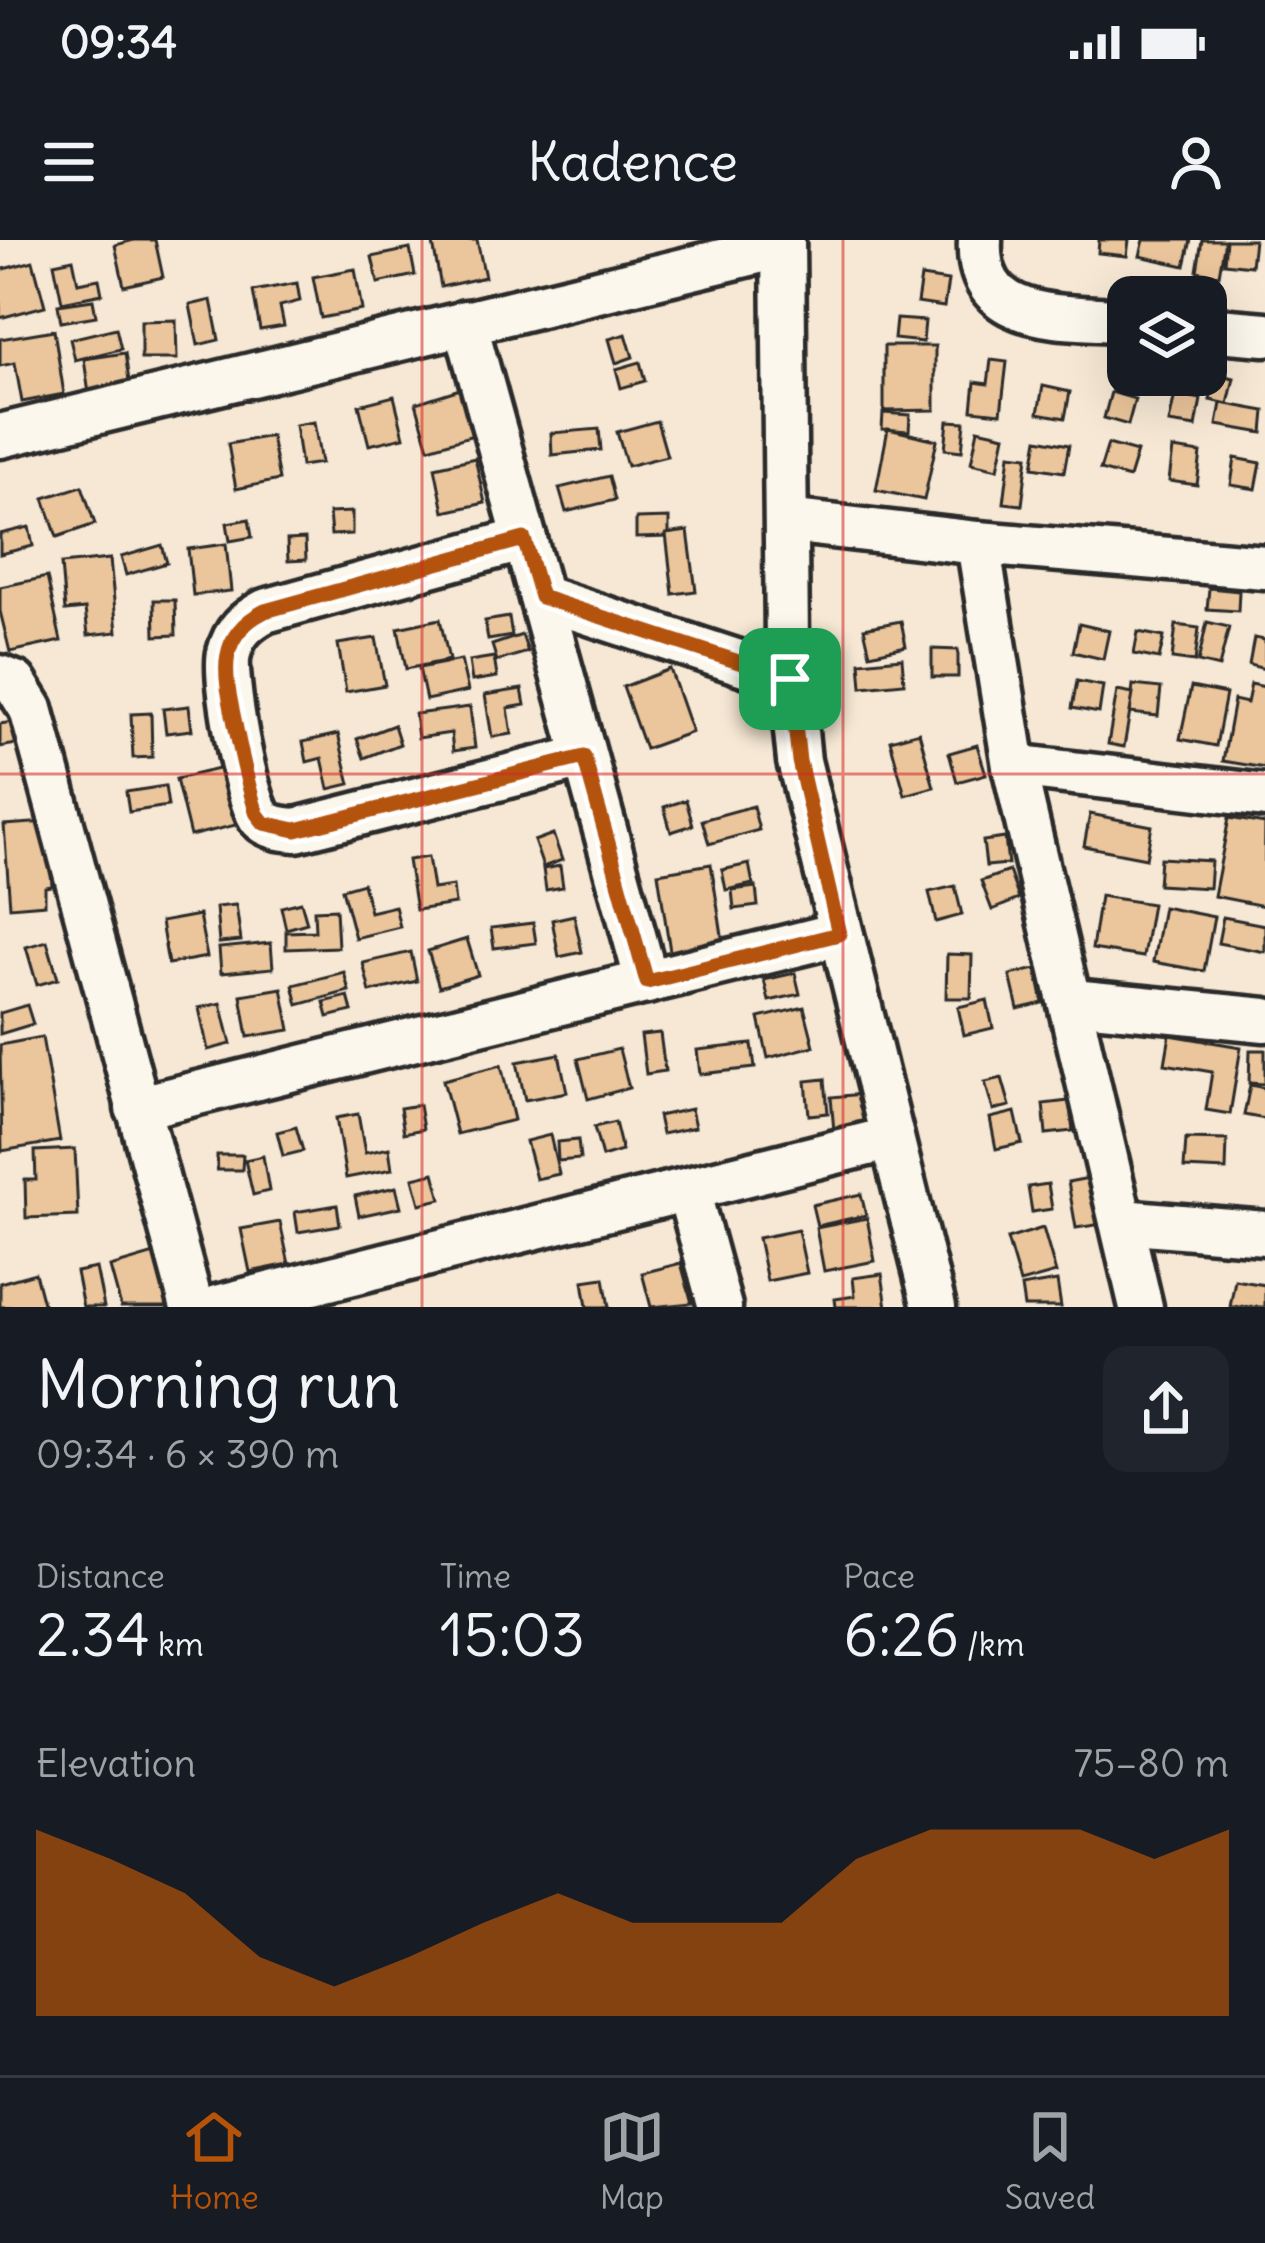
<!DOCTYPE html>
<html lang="en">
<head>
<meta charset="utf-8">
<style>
	:root { --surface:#171b24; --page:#20242c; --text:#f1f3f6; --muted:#9ea1a6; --line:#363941; --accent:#b45309 }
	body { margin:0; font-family:Delius,sans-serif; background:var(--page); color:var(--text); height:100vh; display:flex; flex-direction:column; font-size:45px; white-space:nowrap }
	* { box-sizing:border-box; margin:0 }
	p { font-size:39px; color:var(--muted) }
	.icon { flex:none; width:66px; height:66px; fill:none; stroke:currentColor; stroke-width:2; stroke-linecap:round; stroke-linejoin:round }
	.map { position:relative; height:1067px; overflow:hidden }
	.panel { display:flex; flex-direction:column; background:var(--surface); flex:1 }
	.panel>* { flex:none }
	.tools { position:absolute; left:1107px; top:36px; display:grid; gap:24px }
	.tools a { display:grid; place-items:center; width:120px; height:120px; border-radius:24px; background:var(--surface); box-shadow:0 12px 48px #0002; font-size:60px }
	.pin { position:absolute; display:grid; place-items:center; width:102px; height:102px; color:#fff; margin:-51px; border-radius:24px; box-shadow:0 6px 18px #0006 }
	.round { display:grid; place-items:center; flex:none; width:126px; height:126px; border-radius:24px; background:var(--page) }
	.headline { display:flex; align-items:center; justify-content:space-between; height:204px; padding:0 36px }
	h1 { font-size:66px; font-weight:600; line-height:90px }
	.stats { display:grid; grid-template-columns:repeat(3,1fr); gap:18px; height:204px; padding:12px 36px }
	.stats div { display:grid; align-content:center }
	.stats b { font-size:60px; font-weight:600 }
	.stats small { font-size:33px; font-weight:400 }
	.stats p { font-size:33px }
	.chart { height:336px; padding:24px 36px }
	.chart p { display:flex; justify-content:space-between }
	.chart svg { width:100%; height:216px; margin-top:12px; fill:var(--accent); opacity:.7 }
	.status { display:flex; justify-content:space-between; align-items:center; height:84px; padding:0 60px; background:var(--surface); direction:ltr }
	.status svg { height:33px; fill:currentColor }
	header { display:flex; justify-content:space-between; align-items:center; height:156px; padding:0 36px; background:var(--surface); font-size:54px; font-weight:600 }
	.dock { display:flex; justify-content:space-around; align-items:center; height:168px; border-top:3px solid var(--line); background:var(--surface); font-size:33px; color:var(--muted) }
	.dock a { display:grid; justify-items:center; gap:6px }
	.dock .selected { color:var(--accent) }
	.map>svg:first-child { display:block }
	.building { fill:#ebc59b; stroke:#2b2b2b; stroke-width:3 }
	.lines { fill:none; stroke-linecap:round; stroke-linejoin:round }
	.minor-casing { stroke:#2b2b2b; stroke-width:51 }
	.minor { stroke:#fbf7ec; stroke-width:42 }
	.route-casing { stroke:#fff; stroke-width:24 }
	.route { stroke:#b45309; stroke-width:15 }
	.grid { fill:none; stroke:#d62828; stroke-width:3; stroke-opacity:0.55 }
</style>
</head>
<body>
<div class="status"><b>09:34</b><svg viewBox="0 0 49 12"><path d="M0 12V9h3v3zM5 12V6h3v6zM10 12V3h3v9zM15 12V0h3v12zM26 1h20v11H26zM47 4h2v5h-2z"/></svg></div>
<header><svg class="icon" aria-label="menu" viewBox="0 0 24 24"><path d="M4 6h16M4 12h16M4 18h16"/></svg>Kadence<svg class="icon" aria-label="person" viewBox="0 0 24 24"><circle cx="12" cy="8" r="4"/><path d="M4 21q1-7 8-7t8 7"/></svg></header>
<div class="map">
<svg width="1265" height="1067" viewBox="0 0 1265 1067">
	<rect width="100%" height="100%" fill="#f6e8d4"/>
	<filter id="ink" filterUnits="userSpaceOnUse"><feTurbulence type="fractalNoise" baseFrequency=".00833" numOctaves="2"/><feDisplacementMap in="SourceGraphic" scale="24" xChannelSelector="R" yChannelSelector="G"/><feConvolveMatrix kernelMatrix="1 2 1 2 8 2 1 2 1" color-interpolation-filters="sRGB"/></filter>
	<g filter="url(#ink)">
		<!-- building -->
		<g class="building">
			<path d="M134,0H155L163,37L124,46L115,5Z"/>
			<path d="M452,0H477L485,37L441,47L433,4Z"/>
			<path d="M1099,0H1129L1127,16L1098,13Z"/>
			<path d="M1144,0H1191L1185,26L1140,16Z"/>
			<path d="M1202,0H1225L1219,35L1197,31Z"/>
			<path d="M1226,0H1254L1251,26L1224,23Z"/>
			<path d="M410,9L415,35L378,43L372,17Z"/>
			<path d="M73,19L78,43L99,39L102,54L62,62L54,23Z"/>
			<path d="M33,21L45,66L0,78V30Z"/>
			<path d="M355,29L362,70L321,78L313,37Z"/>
			<path d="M921,37L948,41L944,67L917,63Z"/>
			<path d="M297,43L300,61L280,66L284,86L260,90L253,51Z"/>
			<path d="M93,60L96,76L61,82L58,65Z"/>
			<path d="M211,60L219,100L198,105L190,65Z"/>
			<path d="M896,79L925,81L923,102L894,99Z"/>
			<path d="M176,80L177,119H141V81Z"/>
			<path d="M116,88L121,109L75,120L70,99Z"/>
			<path d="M54,90L64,154L22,162L15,123L0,126V99Z"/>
			<path d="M626,94L633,117L616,123L609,99Z"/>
			<path d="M884,106H935V170L884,171Z"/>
			<path d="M125,113L130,148L89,154L84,119Z"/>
			<path d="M991,120L1007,122L1001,173L972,170L975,142L988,144Z"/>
			<path d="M640,122L645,141L621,148L616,129Z"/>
			<path d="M1216,134L1234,138L1228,164L1210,160Z"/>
			<path d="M1043,146L1070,152L1065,178L1038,173Z"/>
			<path d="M463,148L477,194L429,208L416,163Z"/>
			<path d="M1111,152L1135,159L1128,185L1104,178Z"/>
			<path d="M1175,154L1201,159L1196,187L1169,183Z"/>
			<path d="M394,156L404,197L369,205L359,165Z"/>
			<path d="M1221,163L1265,171L1263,193L1217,185Z"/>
			<path d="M883,173L910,175L909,191L882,189Z"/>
			<path d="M657,181L667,216L627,226L617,192Z"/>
			<path d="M948,181L965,182L962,211L945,209Z"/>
			<path d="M314,182L321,223L301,226L295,185Z"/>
			<path d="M599,189L601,210L552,215L551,193Z"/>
			<path d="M888,189L937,200L924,260L876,250Z"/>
			<path d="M978,189L1005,195L998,229L971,223Z"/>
			<path d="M271,196L279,240L236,249L228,204Z"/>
			<path d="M1038,199L1069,205L1064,232L1033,227Z"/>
			<path d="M1108,204L1137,212L1129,238L1100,230Z"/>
			<path d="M1173,209L1201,213L1197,245L1169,241Z"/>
			<path d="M1010,214L1028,216L1022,265L1004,263Z"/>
			<path d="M475,218L485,263L444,272L435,227Z"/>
			<path d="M1235,218L1261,223L1256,249L1231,245Z"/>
			<path d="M609,236L615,260L566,272L559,248Z"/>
			<path d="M82,246L95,284L57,297L44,258Z"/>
			<path d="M352,272V294L331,295L329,273Z"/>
			<path d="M669,278V297L636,298V279Z"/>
			<path d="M249,279L252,297L230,301L227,283Z"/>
			<path d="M29,287L33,306L0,314V294Z"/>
			<path d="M688,291L696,351L673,354L666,294Z"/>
			<path d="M305,299L306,320L288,321L287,300Z"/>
			<path d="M226,304L231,351L193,355L188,309Z"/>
			<path d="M162,305L167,323L126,335L121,317Z"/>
			<path d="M110,319L117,392L88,395L85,369L65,371L61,324Z"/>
			<path d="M47,337L61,401L10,412L0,371V347Z"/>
			<path d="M1209,348L1239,351L1238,371L1207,369Z"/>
			<path d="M154,360H175L176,395L155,396Z"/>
			<path d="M509,377L512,396L488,400L485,381Z"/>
			<path d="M440,379L449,420L406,429L398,388Z"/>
			<path d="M901,381L906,406L870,414L864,388Z"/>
			<path d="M1207,382L1229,387L1219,427L1198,422Z"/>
			<path d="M1079,384L1109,391L1103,419L1073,412Z"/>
			<path d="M1176,385L1199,388L1195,422L1172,419Z"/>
			<path d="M1138,392L1164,397L1159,419L1134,414Z"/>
			<path d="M522,395L528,412L497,421L492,405Z"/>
			<path d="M376,398L385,445L346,452L338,404Z"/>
			<path d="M1254,398L1265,400V429L1249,425Z"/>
			<path d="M932,409L958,410V437H932Z"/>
			<path d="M494,417L497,437L472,441L469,421Z"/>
			<path d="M902,418L904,443L862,447L860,422Z"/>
			<path d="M461,420L468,451L426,460L419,428Z"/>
			<path d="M670,429L692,492L645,509L623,447Z"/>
			<path d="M1077,441L1103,446L1099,473L1072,468Z"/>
			<path d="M1251,444L1265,447V528L1223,521L1234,460L1247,463Z"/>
			<path d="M1133,445L1161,448L1158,476L1130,473Z"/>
			<path d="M1191,447L1226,454L1216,506L1180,499Z"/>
			<path d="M522,449L525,465L508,468L512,494L492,497L485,455Z"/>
			<path d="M1117,451L1133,454L1124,507L1108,504Z"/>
			<path d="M189,466L192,490L166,493L163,469Z"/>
			<path d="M470,467L475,508L453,511L451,493L418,498L415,474Z"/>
			<path d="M151,473L152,517L133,518L131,474Z"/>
			<path d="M30,479L33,501L0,507V484Z"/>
			<path d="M394,485L400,504L364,518L357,499Z"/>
			<path d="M919,492L934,547L905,555L890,500Z"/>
			<path d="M338,494L350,544L329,549L322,518L307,522L303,502Z"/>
			<path d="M977,505L986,534L957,542L949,513Z"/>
			<path d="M222,528L236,585L190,596L176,539Z"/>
			<path d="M165,546L168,566L129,572L126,552Z"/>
			<path d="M686,560L693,585L671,592L664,567Z"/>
			<path d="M753,566L759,590L709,604L702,580Z"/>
			<path d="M1090,574L1152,586L1146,618L1084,606Z"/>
			<path d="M1229,578L1265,584L1264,666L1214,656Z"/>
			<path d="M47,582L52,646L45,647V664L10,667L4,585Z"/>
			<path d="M553,594L562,620L543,627L534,601Z"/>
			<path d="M1005,598L1008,624L986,626L983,601Z"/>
			<path d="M428,617L433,649L453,646L455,664L416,670L408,620Z"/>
			<path d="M1160,618L1211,621L1209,648L1158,645Z"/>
			<path d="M711,624L725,715L672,724L658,633Z"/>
			<path d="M749,624L753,644L726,650L722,630Z"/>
			<path d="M560,626L563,647L546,650L543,629Z"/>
			<path d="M1009,631L1019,659L992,670L981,641Z"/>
			<path d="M363,643L370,672L395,666L400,687L355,698L342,649Z"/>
			<path d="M955,646L962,675L936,682L929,652Z"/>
			<path d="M756,647L758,666L734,669L732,650Z"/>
			<path d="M1100,656L1152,664L1143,717L1092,709Z"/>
			<path d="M301,662L307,683L286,689L281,667Z"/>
			<path d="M236,665L241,701L219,703L216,667Z"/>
			<path d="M1163,667L1214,677L1204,731L1153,722Z"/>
			<path d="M336,669L338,707L286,709V692L315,691L314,670Z"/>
			<path d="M199,675L207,717L168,724L161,682Z"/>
			<path d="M574,675L582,712L559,717L552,680Z"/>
			<path d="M1223,677L1265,685V712L1218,703Z"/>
			<path d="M533,683L536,703L494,708L491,688Z"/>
			<path d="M467,699L478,735L439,747L428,711Z"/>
			<path d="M47,701L58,739L37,745L26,707Z"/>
			<path d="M271,703L273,728L221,733L219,708Z"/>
			<path d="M411,712L417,741L370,752L363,723Z"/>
			<path d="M947,714L972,715L971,758H946Z"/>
			<path d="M1036,729L1043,763L1018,769L1010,735Z"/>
			<path d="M344,732L349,751L298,765L293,745Z"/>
			<path d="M795,733L800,754L769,761L764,740Z"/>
			<path d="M282,748L290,790L248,797L241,755Z"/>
			<path d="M348,756L352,771L328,777L324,762Z"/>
			<path d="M987,760L993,788L964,795L958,767Z"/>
			<path d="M221,763L231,804L208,810L199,768Z"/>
			<path d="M27,765L33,784L0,794V773Z"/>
			<path d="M804,767L814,806L768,818L759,778Z"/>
			<path d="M660,793L665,831L646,834L641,795Z"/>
			<path d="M1170,795L1241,807L1230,874L1206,870L1212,832L1165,824Z"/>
			<path d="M42,797L60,901L2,911L0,805Z"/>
			<path d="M752,804L755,828L700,834L697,810Z"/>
			<path d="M619,809L629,848L588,859L578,819Z"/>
			<path d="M1250,810H1265V844L1249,843Z"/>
			<path d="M559,814L567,852L525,860L517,822Z"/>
			<path d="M501,825L514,880L457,894L443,840Z"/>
			<path d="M1002,838L1010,866L993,870L985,842Z"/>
			<path d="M825,839L828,873L809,875L806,841Z"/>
			<path d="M1250,845L1265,848V879L1244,875Z"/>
			<path d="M863,854L868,900L835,903L831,857Z"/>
			<path d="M1069,861L1073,891L1046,894L1043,864Z"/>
			<path d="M419,865L423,889L404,893L400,868Z"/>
			<path d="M691,869L695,887L662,894L658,876Z"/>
			<path d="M1015,872L1022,903L996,909L990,878Z"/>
			<path d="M358,874L365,913L389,908L392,929L346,938L336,878Z"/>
			<path d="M615,882L622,911L602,917L594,887Z"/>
			<path d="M296,887L303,911L283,916L277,892Z"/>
			<path d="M550,895L559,934L536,939L526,901Z"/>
			<path d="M1186,899L1227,900L1226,930L1184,928Z"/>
			<path d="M578,900L580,919L558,921L557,902Z"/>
			<path d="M75,909L78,976L26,978L25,940H36L35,911Z"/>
			<path d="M217,915H243L242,930H217Z"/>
			<path d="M263,916L269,951L253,955L245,920Z"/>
			<path d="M434,933L441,959L420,964L413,938Z"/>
			<path d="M1094,937L1102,984L1076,988L1068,942Z"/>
			<path d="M1048,944L1052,969L1032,972L1028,947Z"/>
			<path d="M396,947L401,967L359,976L355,956Z"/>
			<path d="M861,954L866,975L817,986L812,965Z"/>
			<path d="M337,965L340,985L298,992L295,972Z"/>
			<path d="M867,978L875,1021L824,1031L816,988Z"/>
			<path d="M280,982L289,1024L250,1032L241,989Z"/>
			<path d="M1043,988L1056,1033L1020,1043L1007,999Z"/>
			<path d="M798,990L807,1033L767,1041L758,998Z"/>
			<path d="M161,1012L176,1067H121L110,1027Z"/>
			<path d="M681,1023L692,1063L651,1067L642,1033Z"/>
			<path d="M96,1028L104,1067H83L76,1032Z"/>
			<path d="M35,1033L44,1067H0V1043Z"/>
			<path d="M882,1034L887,1067H836L835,1059L855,1056L853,1038Z"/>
			<path d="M604,1038L609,1067H587L583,1041Z"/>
			<path d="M1235,1040L1265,1045V1067H1230Z"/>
			<path d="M1057,1041L1061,1067H1024L1021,1047Z"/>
		</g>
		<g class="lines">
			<defs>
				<g id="minor">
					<path d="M783,0L787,402L799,521L934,1067"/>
					<path d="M980,0C975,87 1066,75 1128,81"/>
					<path d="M465,82L647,742"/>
					<path d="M1206,89L1265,94"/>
					<path d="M0,196L783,6"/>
					<path d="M787,281L978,303L1265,327"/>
					<path d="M525,299L265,371C246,381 234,392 229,413C223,435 246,563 261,579C270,588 284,589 296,590L584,517"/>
					<path d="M978,303L1014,526L1141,1067"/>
					<path d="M541,357L790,439"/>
					<path d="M0,437L15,443L31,469L192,1067"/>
					<path d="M1014,526L1265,556"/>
					<path d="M1072,761L1265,780"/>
					<path d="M137,868L839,694"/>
					<path d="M688,950L720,1067"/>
					<path d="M1121,981L1265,993"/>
					<path d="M217,1067L892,898"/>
				</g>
			</defs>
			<!-- minor casing -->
			<use href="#minor" class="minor-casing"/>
			<!-- minor -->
			<use href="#minor" class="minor"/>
		</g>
	</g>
	<g class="lines" filter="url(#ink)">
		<defs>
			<path id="route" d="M524,299L541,357L790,439L799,521L839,694L647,742L584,517L296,590L264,583L257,574C248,546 242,518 236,489C227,442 211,398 265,371Z"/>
		</defs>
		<!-- route casing -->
		<use href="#route" class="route-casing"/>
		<!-- route -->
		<use href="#route" class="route"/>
	</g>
	<!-- grid -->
	<path class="grid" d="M422,0V1067M843,0V1067M0,534H1265"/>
</svg>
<div class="tools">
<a><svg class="icon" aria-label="layers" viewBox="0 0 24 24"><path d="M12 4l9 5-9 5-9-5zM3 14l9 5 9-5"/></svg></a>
</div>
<div class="pin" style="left:790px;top:439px;background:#1e9e55"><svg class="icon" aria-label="arrive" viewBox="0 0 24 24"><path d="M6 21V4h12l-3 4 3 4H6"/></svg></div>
</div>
<section class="panel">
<div class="headline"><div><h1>Morning run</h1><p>09:34 · 6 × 390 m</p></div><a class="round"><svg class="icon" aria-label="share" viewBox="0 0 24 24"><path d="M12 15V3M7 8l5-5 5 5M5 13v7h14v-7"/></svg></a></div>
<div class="stats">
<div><p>Distance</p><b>2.34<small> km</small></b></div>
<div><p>Time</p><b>15:03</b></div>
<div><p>Pace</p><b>6:26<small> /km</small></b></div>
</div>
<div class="chart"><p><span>Elevation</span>75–80 m</p>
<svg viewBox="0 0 160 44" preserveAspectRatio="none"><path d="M0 44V6L10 12L20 19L30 32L40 38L50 32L60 25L70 19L80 25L90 25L100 25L110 12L120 6L130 6L140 6L150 12L160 6V44z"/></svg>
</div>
</section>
<nav class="dock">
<a class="selected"><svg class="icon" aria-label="home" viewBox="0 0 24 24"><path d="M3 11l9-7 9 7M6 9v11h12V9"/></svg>Home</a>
<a><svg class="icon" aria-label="map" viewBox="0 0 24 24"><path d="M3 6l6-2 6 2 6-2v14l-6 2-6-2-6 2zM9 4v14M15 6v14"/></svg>Map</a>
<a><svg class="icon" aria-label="saved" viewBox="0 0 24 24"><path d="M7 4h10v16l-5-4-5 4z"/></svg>Saved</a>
</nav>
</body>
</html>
